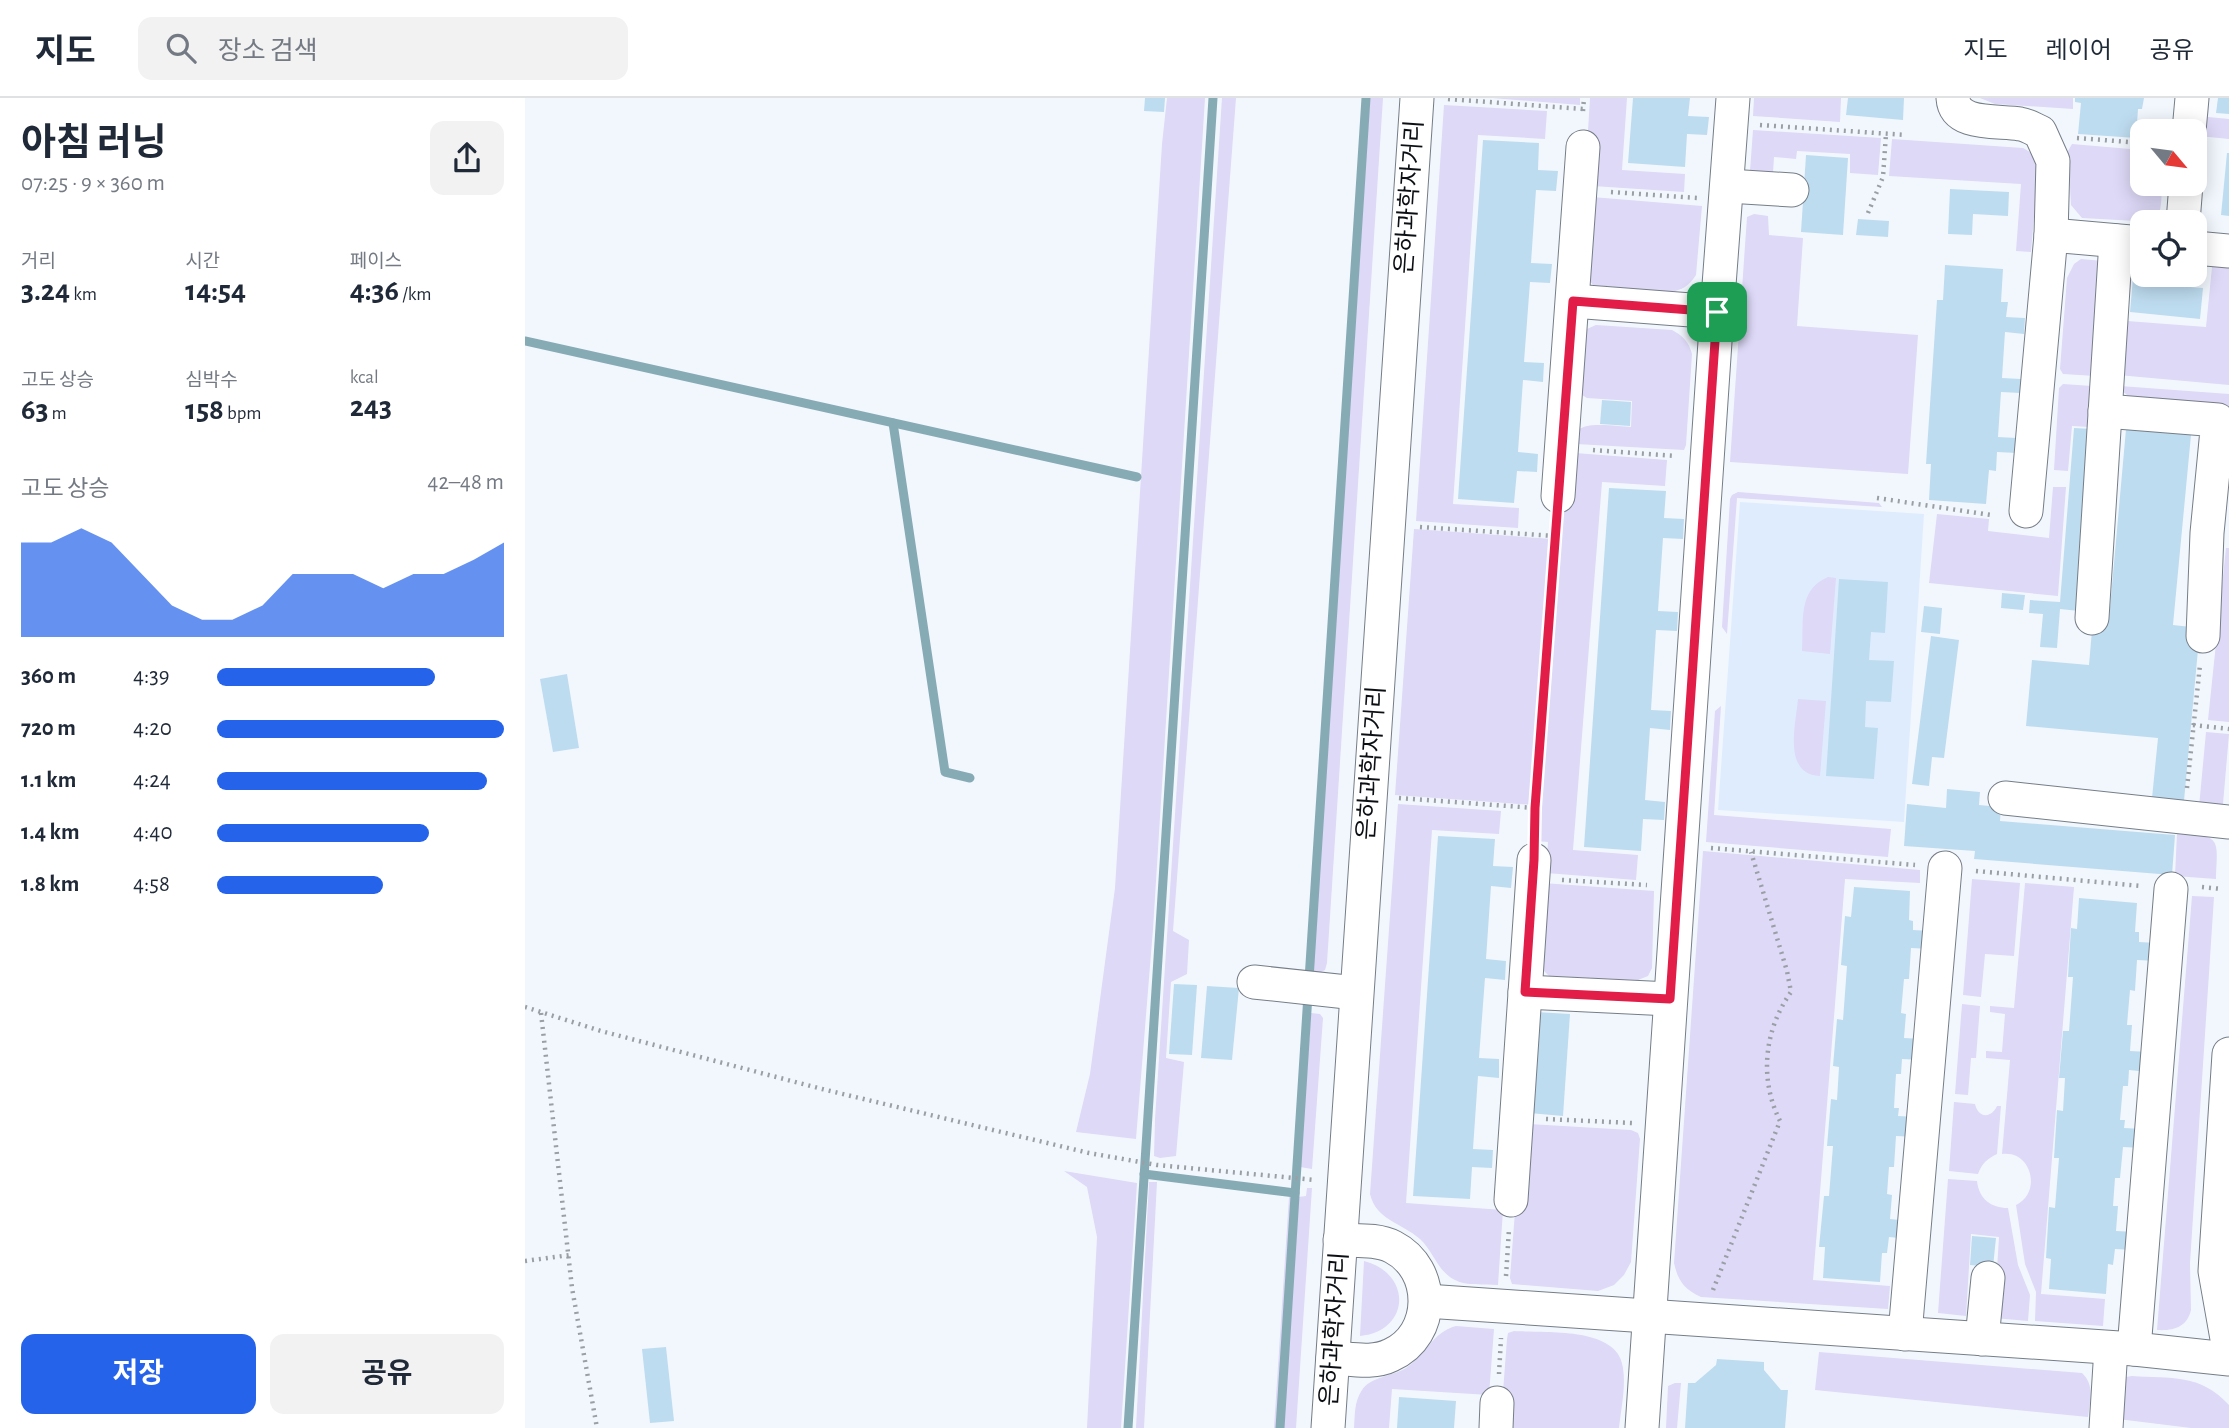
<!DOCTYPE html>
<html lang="ko">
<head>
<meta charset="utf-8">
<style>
	:root { --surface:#fff; --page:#f2f2f3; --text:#1f2937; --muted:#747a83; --line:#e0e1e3; --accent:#2563eb }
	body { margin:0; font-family:"Alegreya Sans","Noto Sans KR",sans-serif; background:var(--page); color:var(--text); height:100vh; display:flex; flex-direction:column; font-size:26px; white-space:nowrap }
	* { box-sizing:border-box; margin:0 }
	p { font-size:23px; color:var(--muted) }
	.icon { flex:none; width:38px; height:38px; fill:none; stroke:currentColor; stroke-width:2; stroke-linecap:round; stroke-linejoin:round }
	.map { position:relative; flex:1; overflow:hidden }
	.details { display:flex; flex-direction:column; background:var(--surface); width:525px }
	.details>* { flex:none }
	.needle { width:46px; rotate:119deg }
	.tools { position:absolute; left:1605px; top:21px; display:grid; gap:14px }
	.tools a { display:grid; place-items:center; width:77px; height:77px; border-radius:14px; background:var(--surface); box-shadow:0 4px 18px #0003; font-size:35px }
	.pin { position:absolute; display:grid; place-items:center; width:60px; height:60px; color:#fff; margin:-30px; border-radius:14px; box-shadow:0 4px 10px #0006 }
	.round { display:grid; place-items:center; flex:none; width:74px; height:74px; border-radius:14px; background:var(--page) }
	.overview { display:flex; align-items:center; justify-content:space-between; height:119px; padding:0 21px }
	h1 { font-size:38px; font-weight:700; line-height:52px }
	.stats { display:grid; grid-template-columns:repeat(3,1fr); gap:10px; height:119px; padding:7px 21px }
	.stats div { display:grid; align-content:center }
	.stats b { font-size:30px; font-weight:700 }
	.stats small { font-size:19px; font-weight:400 }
	.stats p { font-size:19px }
	.chart { height:196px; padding:14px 21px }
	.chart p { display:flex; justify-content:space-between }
	.chart svg { width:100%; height:126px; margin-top:7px; fill:var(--accent); opacity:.7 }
	.button { display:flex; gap:14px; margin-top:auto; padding:14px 21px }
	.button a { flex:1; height:80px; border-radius:14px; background:var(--accent); color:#fff; font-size:28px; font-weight:700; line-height:80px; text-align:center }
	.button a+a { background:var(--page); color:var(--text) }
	ul { padding:0 21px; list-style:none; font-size:23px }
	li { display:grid; grid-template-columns:112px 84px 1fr; align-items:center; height:52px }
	li i { height:18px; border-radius:9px; background:var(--accent) }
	header { display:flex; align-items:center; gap:42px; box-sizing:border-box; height:98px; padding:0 35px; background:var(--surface); border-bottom:2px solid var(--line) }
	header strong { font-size:33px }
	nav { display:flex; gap:38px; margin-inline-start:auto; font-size:24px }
	.search { width:490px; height:63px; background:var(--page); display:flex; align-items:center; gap:18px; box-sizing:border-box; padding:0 24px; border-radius:14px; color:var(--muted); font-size:26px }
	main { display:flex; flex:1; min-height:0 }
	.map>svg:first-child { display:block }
	.built { fill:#dfecfe }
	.green { fill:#ddd9f7 }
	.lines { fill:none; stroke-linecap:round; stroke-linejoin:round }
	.stream { stroke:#87abb5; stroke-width:9 }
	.building { fill:#bedcf0 }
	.minor-casing { stroke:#757d87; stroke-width:35 }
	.path { stroke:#9a9fa5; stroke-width:4.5; stroke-dasharray:2 5; stroke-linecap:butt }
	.minor { stroke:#fff; stroke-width:33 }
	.route-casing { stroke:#fff; stroke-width:14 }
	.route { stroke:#e11d48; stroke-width:9 }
	.labels { text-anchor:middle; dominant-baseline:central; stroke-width:5; stroke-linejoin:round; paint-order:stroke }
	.street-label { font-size:24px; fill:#0b0e12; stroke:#fff }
</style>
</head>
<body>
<header>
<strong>지도</strong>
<div class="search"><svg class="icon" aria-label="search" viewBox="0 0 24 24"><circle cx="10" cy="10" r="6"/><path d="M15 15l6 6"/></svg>장소 검색</div>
<nav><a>지도</a><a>레이어</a><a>공유</a></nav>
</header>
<main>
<section class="details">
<div class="overview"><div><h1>아침 러닝</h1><p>07:25 · 9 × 360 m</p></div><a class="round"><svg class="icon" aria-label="share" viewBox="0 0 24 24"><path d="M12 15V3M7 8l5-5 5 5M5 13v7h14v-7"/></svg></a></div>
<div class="stats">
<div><p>거리</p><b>3.24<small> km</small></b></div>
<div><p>시간</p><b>14:54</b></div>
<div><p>페이스</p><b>4:36<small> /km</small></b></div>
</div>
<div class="stats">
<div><p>고도 상승</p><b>63<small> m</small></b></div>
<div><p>심박수</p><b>158<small> bpm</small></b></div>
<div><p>kcal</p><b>243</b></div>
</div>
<div class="chart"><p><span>고도 상승</span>42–48 m</p>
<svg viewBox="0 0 160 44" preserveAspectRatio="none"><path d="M0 44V11L10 11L20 6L30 11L40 22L50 33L60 38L70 38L80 33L90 22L100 22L110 22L120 27L130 22L140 22L150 17L160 11V44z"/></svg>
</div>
<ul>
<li><b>360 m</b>4:39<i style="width:76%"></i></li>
<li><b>720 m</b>4:20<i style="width:100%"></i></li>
<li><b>1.1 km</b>4:24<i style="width:94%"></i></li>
<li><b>1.4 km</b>4:40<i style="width:74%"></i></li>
<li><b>1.8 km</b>4:58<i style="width:58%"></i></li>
</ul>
<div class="button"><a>저장</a><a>공유</a></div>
</section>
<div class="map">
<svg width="1704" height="1330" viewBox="0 0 1704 1330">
	<rect width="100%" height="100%" fill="#f2f7fe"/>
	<!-- built -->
	<path class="built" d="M1215,404L1399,416L1379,724L1193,712Z"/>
	<!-- green -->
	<g class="green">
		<path d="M642,0H680L628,831L611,1041L551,1034L565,976L590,790L637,46Z"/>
		<path d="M697,0H711L648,833L664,842L662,876L646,884L641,960L659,964L651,1058L635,1060L629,1058L630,1021Z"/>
		<path d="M845,0H858L802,865L800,872L792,876H786Z"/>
		<path d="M967,0H1055V7Z"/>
		<path d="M1065,0H1102L1097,72L1160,76L1159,94L1068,88L1062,49Z"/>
		<path d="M1229,0H1316L1315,24L1228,18Z"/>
		<path d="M1455,0H1548V11L1470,6Z"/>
		<path d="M1677,0H1684L1683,19L1704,21V41L1674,38Z"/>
		<path d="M919,7L1022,13L1020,41L953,37L928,406L994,410L993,430L891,423Z"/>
		<path d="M1228,32L1356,40L1353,77L1325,75V56L1272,53L1271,61L1249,59L1248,75L1225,73Z"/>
		<path d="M1367,41L1498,50C1508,55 1511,59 1513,70L1506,154L1491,153L1496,86L1364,78Z"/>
		<path d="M1547,46L1617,52V86H1637C1636,99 1638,114 1629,124L1557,120L1546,107L1543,53Z"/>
		<path d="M1067,99L1177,108L1171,177C1164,188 1157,192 1145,194L1068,187L1060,176Z"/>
		<path d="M1229,116L1243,118L1244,137L1278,140L1272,228L1393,237L1383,376L1205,364L1222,119Z"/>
		<path d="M1556,161L1578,163L1570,278L1538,276L1535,271L1542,180L1549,166Z"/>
		<path d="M1607,163H1617V167H1607L1602,223L1681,229L1687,169L1704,170V287L1593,277L1604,164Z"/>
		<path d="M1071,227L1147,232C1158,238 1164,244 1167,256L1161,347L1159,352L1051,346C1051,343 1050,338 1051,335C1057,322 1094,329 1106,329L1107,303L1062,300L1057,297L1058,241L1062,231Z"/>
		<path d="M1538,286L1567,288L1564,329L1547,328L1543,373L1529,372L1534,290Z"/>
		<path d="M1595,288L1704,296V308L1606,300L1597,293Z"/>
		<path d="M1050,355L1142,362L1140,388L1077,384L1048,752L1113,757L1111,782L1021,775L1023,744L1011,743L1038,403Z"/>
		<path d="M1528,389H1541L1533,498L1404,485L1412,416L1464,421L1463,433L1524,440Z"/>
		<path d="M1213,394L1354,405L1357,409L1212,400L1202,536L1197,529L1205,401L1207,397Z"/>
		<path d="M889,431L1028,441L1008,707L870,697Z"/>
		<path d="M1701,450H1704V624L1683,622Z"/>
		<path d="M1303,479L1311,480L1305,556L1277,553C1279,524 1272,492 1303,479Z"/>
		<path d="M1273,601L1301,603L1295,678C1257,676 1271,626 1273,601Z"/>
		<path d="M1196,608L1189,717L1366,731L1363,759L1181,744L1190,613Z"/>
		<path d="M1681,634L1704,636L1698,706L1695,710L1674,709Z"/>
		<path d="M873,706L976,713L974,736L907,732L881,1105L978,1112L973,1187C959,1186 941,1188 930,1182C912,1173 909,1154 895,1141C877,1125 851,1122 845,1096Z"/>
		<path d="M1652,735C1696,738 1693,739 1691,781L1650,778Z"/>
		<path d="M1178,753L1395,772V785L1320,781L1288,1182L1365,1188L1363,1211L1176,1199C1159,1191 1153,1183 1149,1165Z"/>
		<path d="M1447,781L1495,785L1489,858L1460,856L1456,899L1438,897Z"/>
		<path d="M1018,785L1129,793L1127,870L1123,878L1113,882L1024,878L1016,870Z"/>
		<path d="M1500,785L1549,789L1516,1196L1580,1201L1578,1228L1510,1223L1511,1194L1500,1166L1491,1107C1517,1095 1507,1052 1477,1056L1485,962L1461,960V953L1477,954L1480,916L1465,914V908L1489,910Z"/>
		<path d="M1667,798L1689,799L1665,1165L1666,1212C1662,1229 1649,1233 1632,1232Z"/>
		<path d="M1437,906L1455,908L1451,960H1446L1443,997L1430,996Z"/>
		<path d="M786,915L795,916L798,920L787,1071L775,1069Z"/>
		<path d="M1429,1004L1450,1006C1453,1020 1466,1021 1472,1008H1476L1472,1056C1462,1061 1457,1065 1453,1076L1424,1073Z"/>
		<path d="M1004,1026L1106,1032L1113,1035L1115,1041L1106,1164L1099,1177L1089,1187L1073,1193L987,1186L985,1180L991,1100Z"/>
		<path d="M539,1073L612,1085L596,1330H562L572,1139L562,1089Z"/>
		<path d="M1423,1081L1452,1083C1454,1101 1466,1110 1483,1110L1493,1167L1505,1197L1503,1223L1469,1220L1474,1139L1446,1136L1441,1218L1413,1215Z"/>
		<path d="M624,1084H632L619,1330H611Z"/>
		<path d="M782,1090H787L771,1330H758L773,1099L781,1098Z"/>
		<path d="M764,1099L768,1100V1118L753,1330H749Z"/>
		<path d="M839,1163C888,1176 885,1233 835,1238Z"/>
		<path d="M931,1228L969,1231L964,1297L867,1291L864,1330H829C830,1317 829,1304 837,1292C845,1279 868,1278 881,1270C900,1257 908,1234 931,1228Z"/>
		<path d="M989,1233C1020,1235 1094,1228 1098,1270C1101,1289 1096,1311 1094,1330H983L977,1307L982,1241L983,1235Z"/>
		<path d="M1294,1254L1557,1275C1570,1287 1565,1303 1563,1319L1290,1292Z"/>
		<path d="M1607,1278C1646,1281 1675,1275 1704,1307V1330H1666L1593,1321L1601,1279Z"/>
		<path d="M1150,1285H1156L1152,1330H1141L1143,1288Z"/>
	</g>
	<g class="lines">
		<!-- stream -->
		<g class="stream">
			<path d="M0,243L612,379"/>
			<path d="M368,325L420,674L445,680"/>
			<path d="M619,1076L770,1095"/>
			<path d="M603,1330L688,0"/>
			<path d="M755,1330L841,0"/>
		</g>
	</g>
	<!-- building -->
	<g class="building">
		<path d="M620,0H640L639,14L619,13Z"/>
		<path d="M1108,0H1165L1163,18L1184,19L1182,37L1162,36L1160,69L1103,65Z"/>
		<path d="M1323,0H1379L1378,22L1321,17Z"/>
		<path d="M1550,0H1619L1617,11H1613L1611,40L1553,36L1556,5L1550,4Z"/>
		<path d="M1693,0H1704V16L1691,15Z"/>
		<path d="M958,42L1014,45L1013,72L1033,73L1031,93L1011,92L1006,165L1027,166L1025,185L1005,184L999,264L1019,265L1018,284L998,282L993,354L1013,356L1012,374L992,373L989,405L933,401Z"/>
		<path d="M1702,55H1704V118L1696,117Z"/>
		<path d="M1281,57L1323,60L1318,137L1276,134Z"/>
		<path d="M1425,91L1484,94L1483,118L1448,116L1447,137L1423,136Z"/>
		<path d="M1333,121L1364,123L1363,139L1331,137Z"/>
		<path d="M1420,167L1478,171L1476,204H1483L1481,219L1500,220L1499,236L1480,234L1477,280L1496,281L1495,295L1476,294L1473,339L1492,340L1491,355L1472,354L1471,373L1464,372L1461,406L1404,402L1406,366H1401L1412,202H1418Z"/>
		<path d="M1609,168H1617V177H1642L1641,187L1678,190L1675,221L1605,214Z"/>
		<path d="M1077,302L1106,304L1105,328L1075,326Z"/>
		<path d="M1549,330L1568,331L1554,513L1535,511L1532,550L1515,549L1518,516L1504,515L1505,502L1535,504Z"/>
		<path d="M1601,331L1666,337L1648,527L1675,530L1659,703L1627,700L1633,640L1501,628L1507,562L1564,567L1568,520L1584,521Z"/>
		<path d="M1084,390L1141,393L1139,420L1159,421L1158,441L1138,440L1133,513L1153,514L1152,533L1131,532L1126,612L1146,613L1145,632L1125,630L1120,702L1140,704L1139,722L1118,721L1116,753L1059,749Z"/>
		<path d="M1314,481L1363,484L1360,535L1346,534L1344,562L1369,563L1366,604L1341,603L1340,629L1353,630L1349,681L1301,678Z"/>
		<path d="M1477,495L1500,497L1498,512L1476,510Z"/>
		<path d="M1399,508L1417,510L1415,536L1396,534Z"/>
		<path d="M1406,538L1434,542L1419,660L1407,659L1404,688L1387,686Z"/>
		<path d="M42,576L54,650L28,654L15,581Z"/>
		<path d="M1422,691L1455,694L1454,707L1476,709L1475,723L1650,737L1647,777L1449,761L1450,753L1379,748L1382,706L1421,710Z"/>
		<path d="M913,738L970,741L968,768L988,769L986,790L966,788L961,861L981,863L980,882L960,880L954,960L974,961V980L953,978L948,1051L968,1052L967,1070L947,1069L945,1101L888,1098Z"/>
		<path d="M1329,789L1385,793L1384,822L1388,823V832L1406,833L1405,851L1386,850L1384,881H1379L1376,915L1381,916L1379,940L1398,941L1396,962L1377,961L1376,976H1371L1369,1010H1374L1373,1018L1392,1019L1391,1039L1371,1038L1369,1069H1364L1362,1096L1367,1097L1365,1121L1385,1123L1384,1141L1364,1139L1362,1155H1357L1355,1184L1298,1180L1300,1149H1294L1299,1098H1304L1308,1048H1302L1306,1001L1312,1002L1314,969L1308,968L1312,921L1318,922L1322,868L1316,867L1320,818L1326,819Z"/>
		<path d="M1554,800L1612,805L1610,834H1614V844L1632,845L1631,863L1612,862L1610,893L1605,892L1602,927H1607L1605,953L1624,954L1623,974L1604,972L1603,988H1598L1595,1022H1600L1599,1030L1618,1031L1617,1050L1598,1049L1595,1080H1590L1588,1108H1593L1591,1133L1611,1134L1610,1152L1590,1151L1588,1167L1583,1166L1581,1196L1524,1191L1526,1161L1521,1160L1524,1109L1530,1110L1534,1060H1529L1532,1012L1538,1013L1540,980H1534L1538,933H1544L1548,879H1543L1546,830L1552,831Z"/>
		<path d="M649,886L672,887L667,957L644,956Z"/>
		<path d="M682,888L714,890L707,962L676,960Z"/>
		<path d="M1011,914L1045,916L1038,1018L1004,1015Z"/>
		<path d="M1447,1138L1471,1140L1468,1169L1445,1167Z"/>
		<path d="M141,1249L149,1323L125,1325L117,1251Z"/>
		<path d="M1192,1261L1239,1264V1272L1256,1292H1263L1260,1330H1160L1163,1285H1170L1191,1267Z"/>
		<path d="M874,1299L931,1303L929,1330H872Z"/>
	</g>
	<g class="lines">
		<defs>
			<g id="minor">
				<path d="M1428,0C1430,29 1474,22 1495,26C1502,27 1508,31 1515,34L1528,63L1526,137L1501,413"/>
				<path d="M1664,33L1667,0"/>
				<path d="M1203,88L1267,92"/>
				<path d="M1658,124L1661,86"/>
				<path d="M1526,137L1617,145"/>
				<path d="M1670,150L1704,153"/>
				<path d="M1048,203L1192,214"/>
				<path d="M1580,313L1693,322L1682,435L1678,538"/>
				<path d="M1033,398L1058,49"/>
				<path d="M1567,520L1591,143"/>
				<path d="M1480,700L1704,724"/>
				<path d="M729,884L831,895"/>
				<path d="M1000,894L1145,901"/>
				<path d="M1704,956L1690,1173L1704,1252"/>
				<path d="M986,1102L1009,762"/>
				<path d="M901,1203L1609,1251L1704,1261"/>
				<path d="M1380,1236L1420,770"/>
				<path d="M1457,1241L1463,1180"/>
				<path d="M1609,1251L1646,791"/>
				<path d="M808,1260C827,1261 848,1266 866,1257C911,1237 911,1171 868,1149C852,1141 832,1143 815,1142"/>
				<path d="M803,1330L892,0"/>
				<path d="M971,1330L972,1305"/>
				<path d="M1117,1330L1192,214L1208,0"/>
				<path d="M1581,1330L1586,1250"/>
			</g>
		</defs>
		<!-- minor casing -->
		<use href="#minor" class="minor-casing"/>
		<!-- path -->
		<g class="path">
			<path d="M923,1L1058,11"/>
			<path d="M1058,13L1059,0"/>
			<path d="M1235,27L1381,37"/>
			<path d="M1552,40L1617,45"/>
			<path d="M1086,94L1172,100"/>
			<path d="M1343,115L1358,79L1361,36"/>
			<path d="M1068,352L1151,358"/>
			<path d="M1352,400L1466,417"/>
			<path d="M895,429L1030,438"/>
			<path d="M1668,627L1704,631"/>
			<path d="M1662,690L1675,567"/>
			<path d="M874,700L1010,710"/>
			<path d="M1008,732L1031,427"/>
			<path d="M1186,750L1390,767"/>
			<path d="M1451,773L1616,788"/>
			<path d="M1037,782L1122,787"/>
			<path d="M1677,789L1697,791"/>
			<path d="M0,909L76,933L297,991L564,1055L632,1067L790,1082"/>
			<path d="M16,915L47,1190L72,1330"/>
			<path d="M1021,1021L1107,1025"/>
			<path d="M0,1163L45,1157"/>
			<path d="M981,1178L984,1131"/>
			<path d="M1188,1192L1255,1023C1234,981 1239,932 1266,894L1262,873L1226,754"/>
			<path d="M974,1276L976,1240"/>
		</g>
		<!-- minor -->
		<use href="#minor" class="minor"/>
	</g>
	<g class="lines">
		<defs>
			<path id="route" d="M1048,203L1192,214L1145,901L1000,894L1009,762L1010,710Z"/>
		</defs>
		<!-- route casing -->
		<use href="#route" class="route-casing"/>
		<!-- route -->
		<use href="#route" class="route"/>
	</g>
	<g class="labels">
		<!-- street labels -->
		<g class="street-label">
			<text transform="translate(885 99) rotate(-86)">은하과학자거리</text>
			<text transform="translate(847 665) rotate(-86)">은하과학자거리</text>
			<text transform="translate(810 1231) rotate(-86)">은하과학자거리</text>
		</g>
	</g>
</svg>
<div class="tools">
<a><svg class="needle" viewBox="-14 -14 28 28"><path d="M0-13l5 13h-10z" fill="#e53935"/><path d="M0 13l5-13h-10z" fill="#747a83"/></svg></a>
<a><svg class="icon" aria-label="locate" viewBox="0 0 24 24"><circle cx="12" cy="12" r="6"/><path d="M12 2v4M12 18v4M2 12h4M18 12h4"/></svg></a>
</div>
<div class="pin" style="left:1192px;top:214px;background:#1e9e55"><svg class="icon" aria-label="arrive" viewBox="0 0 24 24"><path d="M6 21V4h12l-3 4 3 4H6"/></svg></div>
</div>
</main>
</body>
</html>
